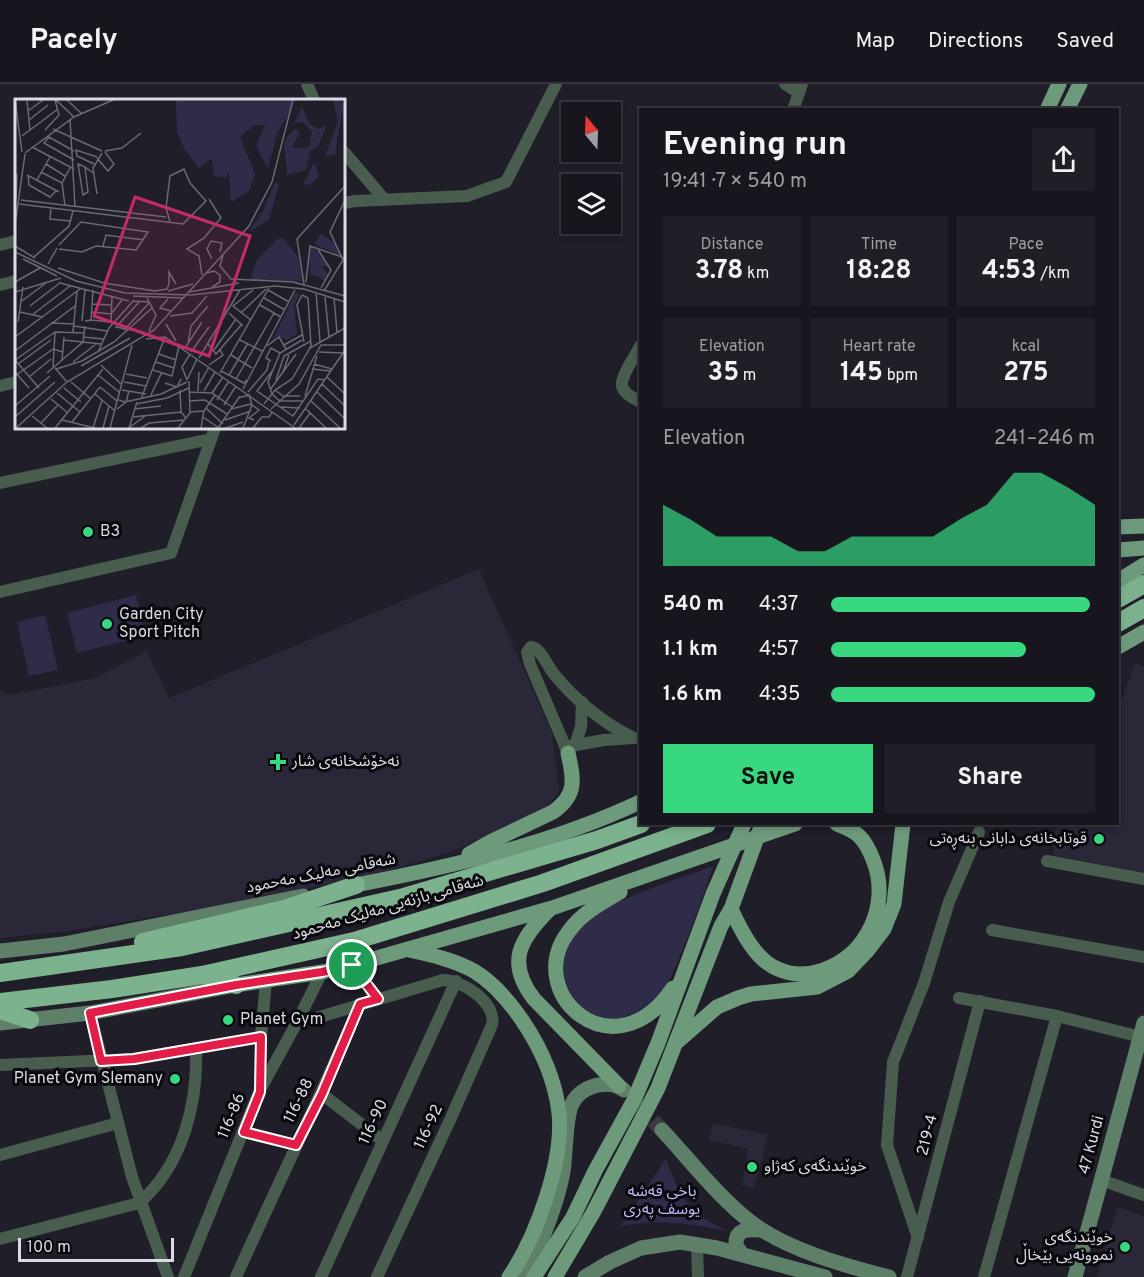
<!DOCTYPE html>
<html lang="en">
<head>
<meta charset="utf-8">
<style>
	:root { --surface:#17161f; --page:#201f28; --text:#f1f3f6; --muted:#9e9fa4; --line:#36353d; --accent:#37d880 }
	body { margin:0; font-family:Overpass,"Noto Sans Arabic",sans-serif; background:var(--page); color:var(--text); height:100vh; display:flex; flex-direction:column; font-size:22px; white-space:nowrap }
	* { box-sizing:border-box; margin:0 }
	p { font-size:20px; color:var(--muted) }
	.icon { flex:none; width:33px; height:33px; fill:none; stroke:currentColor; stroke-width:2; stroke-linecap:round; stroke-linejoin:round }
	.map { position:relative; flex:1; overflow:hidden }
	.side { position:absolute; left:639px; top:24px; width:480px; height:717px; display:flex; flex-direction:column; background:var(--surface); border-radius:0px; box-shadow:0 3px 9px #0003,0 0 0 2px var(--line) }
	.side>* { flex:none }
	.needle { width:39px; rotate:341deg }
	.buttons { position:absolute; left:561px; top:18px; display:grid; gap:12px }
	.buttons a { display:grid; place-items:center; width:60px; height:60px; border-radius:0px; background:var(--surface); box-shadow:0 3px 9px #0003,0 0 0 2px var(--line); font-size:30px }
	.scale { position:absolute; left:18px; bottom:15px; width:156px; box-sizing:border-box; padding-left:6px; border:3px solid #dbdbe3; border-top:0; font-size:16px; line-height:21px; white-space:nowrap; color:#dbdbe3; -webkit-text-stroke:4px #09090d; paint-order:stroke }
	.pin { position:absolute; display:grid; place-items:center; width:51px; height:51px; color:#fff; margin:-26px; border:3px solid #fff; border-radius:50%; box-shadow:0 2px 6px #0007 }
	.round { display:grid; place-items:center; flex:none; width:63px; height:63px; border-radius:0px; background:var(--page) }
	.overview { display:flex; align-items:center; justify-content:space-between; height:102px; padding:0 24px }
	h1 { font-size:33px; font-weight:700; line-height:45px }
	.stats { display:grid; grid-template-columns:repeat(3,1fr); gap:9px; height:102px; padding:6px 24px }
	.stats div { display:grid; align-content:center; border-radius:0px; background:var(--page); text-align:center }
	.stats b { font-size:26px; font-weight:700 }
	.stats small { font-size:16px; font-weight:400 }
	.stats p { font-size:16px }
	.chart { height:168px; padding:12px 24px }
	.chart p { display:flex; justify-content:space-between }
	.chart svg { width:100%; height:108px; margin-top:6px; fill:var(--accent); opacity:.7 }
	.primary-button { display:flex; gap:12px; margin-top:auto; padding:12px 24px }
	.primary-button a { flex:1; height:69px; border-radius:0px; background:var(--accent); color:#111; font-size:24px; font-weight:700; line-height:69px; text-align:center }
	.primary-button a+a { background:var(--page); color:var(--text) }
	ul { padding:0 24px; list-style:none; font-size:20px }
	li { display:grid; grid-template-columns:96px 72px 1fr; align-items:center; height:45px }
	li i { height:15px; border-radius:8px; background:var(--accent) }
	header { display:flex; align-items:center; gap:36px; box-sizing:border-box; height:84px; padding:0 30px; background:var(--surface); border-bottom:2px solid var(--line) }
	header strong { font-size:28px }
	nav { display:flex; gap:33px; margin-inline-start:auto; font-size:21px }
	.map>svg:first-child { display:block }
	.built { fill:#292738 }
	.green { fill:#2f2c49 }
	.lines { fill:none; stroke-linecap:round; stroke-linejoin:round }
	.secondary-tunnel { stroke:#3b3a45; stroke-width:15; stroke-dasharray:15 8; stroke-linecap:butt }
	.street { stroke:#485d4e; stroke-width:12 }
	.secondary { stroke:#5e7f68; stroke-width:15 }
	.primary { stroke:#6e9a7c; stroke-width:15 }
	.highway { stroke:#7db28e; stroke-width:18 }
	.route-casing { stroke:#fff; stroke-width:12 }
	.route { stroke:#e11d48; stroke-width:8 }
	.poi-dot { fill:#37d880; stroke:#09090d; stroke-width:2 }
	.labels { text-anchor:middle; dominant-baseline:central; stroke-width:6; stroke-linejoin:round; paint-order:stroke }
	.poi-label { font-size:16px; fill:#dbdbe3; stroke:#09090d; text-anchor:start }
	.street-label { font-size:16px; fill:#dbdbe3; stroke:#09090d }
	.park-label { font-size:16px; fill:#bfbaf7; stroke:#09090d }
	.inset-road { fill:none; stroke:#6a6a73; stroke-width:1.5 }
	.view { fill:#c42c69; fill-opacity:0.15; stroke:#c42c69; stroke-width:3 }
	.inset-edge { fill:none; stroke:#dbdbe3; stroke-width:3 }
</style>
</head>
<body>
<header>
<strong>Pacely</strong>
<nav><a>Map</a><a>Directions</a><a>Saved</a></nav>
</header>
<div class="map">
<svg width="1144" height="1193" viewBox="0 0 1144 1193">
	<rect width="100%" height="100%" fill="#1f1e29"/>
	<!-- built -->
	<g class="built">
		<path d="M479,485L552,649L559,706L548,724L451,768L373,791L234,820L62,848L0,854V606L8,611L95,594L147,567L169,614Z"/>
		<path d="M1135,580L1144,582V790L1053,771L1055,740H1118V624Z"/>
		<path d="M713,1039L768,1051L754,1105L742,1101L748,1065L709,1056Z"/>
		<path d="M1117,1123L1144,1132V1193H1097Z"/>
	</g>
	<!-- green -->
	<g class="green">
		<path d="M136,511L146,552L77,569L67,529Z"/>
		<path d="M45,531L58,586L29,592L17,538Z"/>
		<path d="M713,782C703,812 693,842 680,872C675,884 670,898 661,908C599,979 524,889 588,836C616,814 679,795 713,782Z"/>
		<path d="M666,1075C681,1114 687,1129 728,1147C690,1140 659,1134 621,1142Z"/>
	</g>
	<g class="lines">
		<!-- secondary-tunnel -->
		<path class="secondary-tunnel" d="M637,1020L662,1046"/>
		<!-- street -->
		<g class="street">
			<path d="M307,0L314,16"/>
			<path d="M785,0L799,9"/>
			<path d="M793,26L802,0"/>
			<path d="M344,68L384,115"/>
			<path d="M344,119L355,117L467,112L506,98L556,0"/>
			<path d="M0,161L16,157"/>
			<path d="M0,201L16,197"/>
			<path d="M640,262C636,271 620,293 622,302C624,310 634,314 640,318"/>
			<path d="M0,302L16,298"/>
			<path d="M0,399L211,355"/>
			<path d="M0,508L171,469L215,344"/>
			<path d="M575,661L581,643L582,618"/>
			<path d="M565,663L604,656L633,654"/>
			<path d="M568,669L530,580L527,568L531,563C541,564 547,582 554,590C575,616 604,640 634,654"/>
			<path d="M1047,777L1144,795"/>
			<path d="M992,846L1144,873"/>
			<path d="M352,881L378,915"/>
			<path d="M959,914L1057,932L1141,953"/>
			<path d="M90,929L132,1093L168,1193"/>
			<path d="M296,940L443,896C463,896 497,919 492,941L450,1036L377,1193"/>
			<path d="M0,981L134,975L261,953"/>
			<path d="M260,1004L261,953L266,897"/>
			<path d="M322,1010L383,1057"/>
			<path d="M244,1048L296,1061"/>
			<path d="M0,1071L118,1039"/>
			<path d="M1101,1096L1144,1111"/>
			<path d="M918,1154L887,1061L893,978L924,899L949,818L979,748"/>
			<path d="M0,1155L139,1119C183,1081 198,1019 196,964"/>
			<path d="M697,1160L698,1193"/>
			<path d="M184,1193L259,1008L296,940L322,888"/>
			<path d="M236,1193C277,1102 321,1012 360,920"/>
			<path d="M321,1193L456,897"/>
			<path d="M907,1193L980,917"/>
			<path d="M984,1193L1057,932"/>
		</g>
		<!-- secondary -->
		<g class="secondary">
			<path d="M0,867L64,860L303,812"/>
			<path d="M0,939L90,929L236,901"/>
			<path d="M662,1046C690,1076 719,1114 752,1139C787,1166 846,1182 889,1193"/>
			<path d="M742,1170L736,1162C735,1145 747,1145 761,1146"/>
			<path d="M526,1193C540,1159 556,1125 563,1088C566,1070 565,1034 572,1020C580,1002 608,994 624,1006"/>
			<path d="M585,1193L610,1178L641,1164L680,1158L717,1164L825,1193"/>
			<path d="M1075,1193L1144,939"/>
		</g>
		<!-- primary -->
		<g class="primary">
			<path d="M1047,26L1059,0"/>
			<path d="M1067,26L1080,0"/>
			<path d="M1118,443L1144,442"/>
			<path d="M1118,466L1144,464"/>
			<path d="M1118,497L1144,481"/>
			<path d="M1118,563L1144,548"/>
			<path d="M469,770L490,758L553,728C577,711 574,696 568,669"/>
			<path d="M356,801C453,782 551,760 640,718"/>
			<path d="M620,808C601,819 582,829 569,847C521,909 614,992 673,904"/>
			<path d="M731,825C741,846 755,876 778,885C793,892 808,891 823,886C867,871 890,821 874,778C870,767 866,758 858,751C852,746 844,743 837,740"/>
			<path d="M549,826C521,854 505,878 534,915L619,1002"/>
			<path d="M409,866C432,871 454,876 474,887C494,899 509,917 522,936C541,964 555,995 559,1029C564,1077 536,1154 509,1193"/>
			<path d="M236,901L322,888L352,881L552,824L795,740"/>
			<path d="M678,957L717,923L738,914L751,910L817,903L848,887L868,866L884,845L894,820L903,740"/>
			<path d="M534,1193L573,1133L595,1087L634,1016L658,959L713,810L744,740"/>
			<path d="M555,1193L593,1129L658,1004L721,842L731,825L762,740"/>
		</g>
		<!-- highway -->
		<g class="highway">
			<path d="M1118,515L1144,500"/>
			<path d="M1118,539L1144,524"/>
			<path d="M143,858L284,825L356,801"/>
			<path d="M0,889L182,863L404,813L597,756L641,740"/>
			<path d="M204,891L236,901"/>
			<path d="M0,918L112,905L202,891L354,857L543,799L707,740"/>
			<path d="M0,926L30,936"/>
		</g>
	</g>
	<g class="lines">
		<defs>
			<path id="route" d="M352,881L378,915L360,920L322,1010L296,1061L244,1048L260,1008L261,953L134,975L101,977L90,929L236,901L322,888Z"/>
		</defs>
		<!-- route casing -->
		<use href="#route" class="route-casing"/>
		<!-- route -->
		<use href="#route" class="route"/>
	</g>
	<!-- markers -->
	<g class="poi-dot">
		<circle cx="88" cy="448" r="6"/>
		<circle cx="107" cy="540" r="6"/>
		<path d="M275 669h6v6h6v6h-6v6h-6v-6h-6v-6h6z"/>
		<circle cx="1099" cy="755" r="6"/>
		<circle cx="228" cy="936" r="6"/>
		<circle cx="175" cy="995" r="6"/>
		<circle cx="752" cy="1083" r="6"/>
		<circle cx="1125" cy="1163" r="6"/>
	</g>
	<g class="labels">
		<!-- poi labels -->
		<g class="poi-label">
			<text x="100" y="448">B3</text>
			<text x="119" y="531">Garden City<tspan x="119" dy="18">Sport Pitch</tspan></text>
			<text x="292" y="678">نەخۆشخانەی شار</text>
			<text x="1087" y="755" text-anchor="end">قوتابخانەی دابانی بنەڕەتی</text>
			<text x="240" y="936">Planet Gym</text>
			<text x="163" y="995" text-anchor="end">Planet Gym Slemany</text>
			<text x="764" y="1083">خوێندنگەی کەژاو</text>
			<text x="1113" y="1154" text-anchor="end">خوێندنگەی<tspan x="1113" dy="18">نموونەیی بێخاڵ</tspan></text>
		</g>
		<!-- street labels -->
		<g class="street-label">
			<text transform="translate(321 790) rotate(-11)">شەقامی مەلیک مەحمود</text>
			<text transform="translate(388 824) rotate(-16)">شەقامی بازنەیی مەلیک مەحمود</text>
			<text transform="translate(299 1017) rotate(-64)">116-88</text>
			<text transform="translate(232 1032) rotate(-68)">116-86</text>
			<text transform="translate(374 1038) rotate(-65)">116-90</text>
			<text transform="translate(429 1043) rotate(-65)">116-92</text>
			<text transform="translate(928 1051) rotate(-76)">219-4</text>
			<text transform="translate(1092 1061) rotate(-75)">47 Kurdi</text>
		</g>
		<!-- park labels -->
		<g class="park-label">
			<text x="662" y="1108">باخی قەشە<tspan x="662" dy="18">یوسف پەری</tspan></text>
		</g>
	</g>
	<!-- overview -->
	<g transform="translate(15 15)">
		<rect width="330" height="330" fill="#1f1e29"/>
		<path d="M161,1H278L275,14L262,34L253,70L241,47L250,26H240L225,38L240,75L234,92L216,103L214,73L211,79L199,77L197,59L184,69L170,51L162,33ZM318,1H326L330,10V52L327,13L320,56L310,57L323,22ZM287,8L294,24L303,30L312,26L303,47L295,52L291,71L272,76L269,44L275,34L280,30L284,34L277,49L294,48L297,33L288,23L279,24ZM299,64L304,77L295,86L288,85ZM260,84L264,85L254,121L233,133L248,112ZM306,134L322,146L327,157L299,145ZM268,139L283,158L288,182L235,181L242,161L262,140ZM298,148L314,167L306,168L314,176L310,183L304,178L308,171L304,178L295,175L294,150ZM281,193L285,196L279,206L282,235L272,241L262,237L256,244Z" fill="#2f2c49"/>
		<path class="inset-road" d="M0,1L7,53M41,1L59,18M52,1L66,14M12,2L15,31M13,12L28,1M55,20L60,108M14,21L33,6M38,30L87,52M30,31L44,16L40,1M7,37L43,10M17,48L59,70M59,52L34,38L29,44L59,61M90,52L107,49L126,34M10,54L59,18L98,1M82,59L93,72L99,65L90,53M31,65L50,77M79,65L62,57L61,51L82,58M70,68L73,93L68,96L63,65L70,68L78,74M26,73L47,84L55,69M12,76L44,93M13,76L14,86L35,98L41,92M22,81L35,58M47,84L50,107M82,95L78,69L87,54M1,101L2,75M6,101L151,118M4,105L168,125L191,102L175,84L169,70L155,77L151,109L155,123M36,109L35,120L56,122M0,126L10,55M44,146L66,123L133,133L121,151L81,147L67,153L44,150M0,147L20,159M88,147L91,136L129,141M302,149L316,171L306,189M0,153L61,182L110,194L176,196L260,187L289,190L330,203M208,156L205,167L216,180L278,183L330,197M19,158L54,127L58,112M8,160L42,177M197,160L192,150L196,142L207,144L205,153M33,165L42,149M43,169L89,184L140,192M192,174L199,172L205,176V183L197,188M187,176L184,157L172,150L189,139L206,119L194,100M0,183L25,169M291,183L295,147L330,159M45,184L114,202M154,185V173L161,185M289,185L282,140L330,87M253,191L274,203M139,192L152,190L154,185M153,192L178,185M309,192L328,161L315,133L330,101M0,193L46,179M174,193L224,184M301,193L305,243M287,196L282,206L289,243M118,197L168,199M310,198L314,238M132,199L141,216L134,232M249,199L270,211M319,199L322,233M153,200L145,209L156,212M7,202L31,184M77,205L96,206M245,206L266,218M15,207L46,183M5,213L27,218M77,213L96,215L107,201M227,213L251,190M214,214L228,227M17,216L55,187M155,217L177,214L192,197M76,221L96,223M236,221L218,207L238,191M67,222L70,191M70,222L76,221L78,191M3,223L8,188M36,224L59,225M96,224L97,197M151,225L161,242M59,227L92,232M109,231L135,203M116,231L101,228L125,202M58,233L62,192M0,238L65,190M68,238L88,240M131,240L150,238L280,329M49,241L86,245M225,241L247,252M287,241L265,254L253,283L257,295L265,302H288M173,245L176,227L193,207M193,245L201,255L227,225M269,246L287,236M252,247L264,238L271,250M170,249L187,223M295,249L330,229M199,251L221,220M0,252L60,207M83,253L94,229L119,201M176,253L194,228M304,253L328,254M144,255L161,261M216,256L237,269M184,259L225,191M0,261L40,233M0,261L24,289M47,261L49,238M256,262L251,259L256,249L265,254M58,263L81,245M141,263L159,269M3,265L36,241M299,265L317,270M86,266L106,285M194,266L208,256L205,251M66,267L115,239M38,268L40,233L69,234M40,269L52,283M41,270L67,262L99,243L137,209L134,203L118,202M297,270L316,272M138,271L157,277L164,247M258,271L242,292L278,317L303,280L310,281M206,272L229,284L232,281M0,273L14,289M268,273L274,256M32,274L68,243L70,227M205,274L254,189M111,275L132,279M83,276L104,293M214,276L233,244M0,277L38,250L48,253M14,278L36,260M312,278L330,295M221,280L259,214M172,281L167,268L175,255M172,281L182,260M261,281L269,257L296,242M56,283L76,300M109,283L131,287M150,284L162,288L166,280M185,284L194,268M307,285L330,307M85,288L102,302M49,289L66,303M228,290L280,191M107,291L131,295M165,291L166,313L171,319M255,291L281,255M260,291L268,297H285M183,292L184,273M189,292L200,273M174,293L197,294L217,308M233,293L252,271L254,262M302,293L330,320M42,294L65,313M197,294L208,278M80,295L100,312M290,297L302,257M135,298L147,273M223,299L234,296L237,306L228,329M36,300L53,314M126,300L150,238M104,301L110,303L146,295L172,283M202,301L214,282M174,302L190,301L212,315M296,302L325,329M121,305L152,299L174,289M249,305L260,291L277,280L296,247L293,199L287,196M209,306L221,287M237,306L244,311L234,319L239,321M0,307L35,277M266,308L285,309M191,309L208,325M102,310L111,303L114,292M119,310L146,307M216,310L236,305M256,310L284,285L306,246H330M291,310L311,329M175,313L189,312L200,296M1,317L40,283M17,317L32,329M117,318L166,313M188,318L204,329M47,321L80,329M210,321L236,312M57,323L85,288M26,324L43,306M279,326L330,251M115,328L130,317M1,329L52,283L139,231L234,127L257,83L278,1M40,329L88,270M78,329L87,301M88,329L94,307M95,329L117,246M114,329L122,303M126,329L134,324L170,321M163,329L175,314L174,282M186,329L189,311M203,329L225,297M211,329L228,323M238,329L247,318H254L257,313M284,329L295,314"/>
		<path class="view" d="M120,98L235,137L194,257L79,217Z"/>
		<rect width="330" height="330" class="inset-edge"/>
	</g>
</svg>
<div class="buttons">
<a><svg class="needle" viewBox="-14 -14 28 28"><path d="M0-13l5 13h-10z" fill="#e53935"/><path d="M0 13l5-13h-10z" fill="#9e9fa4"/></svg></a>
<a><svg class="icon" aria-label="layers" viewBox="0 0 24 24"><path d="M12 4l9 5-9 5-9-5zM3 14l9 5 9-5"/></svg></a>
</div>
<div class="scale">100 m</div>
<div class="pin" style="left:352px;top:881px;background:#1e9e55"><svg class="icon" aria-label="arrive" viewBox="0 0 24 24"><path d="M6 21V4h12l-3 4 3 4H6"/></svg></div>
<section class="side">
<div class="overview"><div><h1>Evening run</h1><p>19:41 · 7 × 540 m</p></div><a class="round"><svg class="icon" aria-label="share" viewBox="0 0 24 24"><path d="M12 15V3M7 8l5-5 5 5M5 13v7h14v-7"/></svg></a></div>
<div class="stats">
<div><p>Distance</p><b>3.78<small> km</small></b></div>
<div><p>Time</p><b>18:28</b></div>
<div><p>Pace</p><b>4:53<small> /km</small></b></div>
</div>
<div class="stats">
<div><p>Elevation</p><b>35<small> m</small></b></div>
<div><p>Heart rate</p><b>145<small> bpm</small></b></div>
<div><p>kcal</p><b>275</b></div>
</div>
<div class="chart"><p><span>Elevation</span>241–246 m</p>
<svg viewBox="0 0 160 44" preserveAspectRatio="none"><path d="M0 44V19L10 25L20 32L30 32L40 32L50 38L60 38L70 32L80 32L90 32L100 32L110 25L120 19L130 6L140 6L150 12L160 19V44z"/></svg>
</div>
<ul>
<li><b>540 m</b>4:37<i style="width:98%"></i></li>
<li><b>1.1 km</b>4:57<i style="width:74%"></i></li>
<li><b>1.6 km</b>4:35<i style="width:100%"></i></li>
</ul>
<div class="primary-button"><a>Save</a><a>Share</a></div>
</section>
</div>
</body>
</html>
